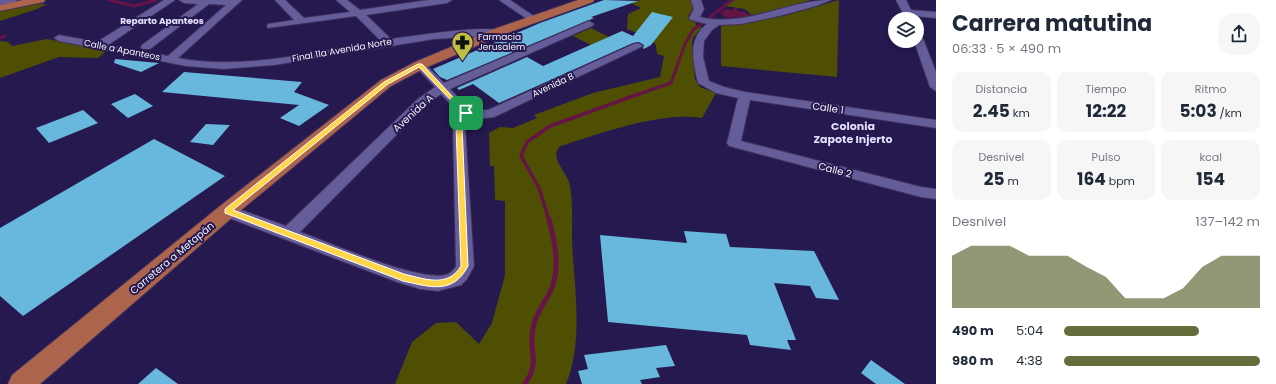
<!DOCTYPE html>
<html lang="es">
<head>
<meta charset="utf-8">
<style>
	:root { --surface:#fff; --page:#f6f6f7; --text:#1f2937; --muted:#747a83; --accent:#676c3c }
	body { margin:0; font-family:Poppins,sans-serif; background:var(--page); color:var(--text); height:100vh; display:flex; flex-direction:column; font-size:15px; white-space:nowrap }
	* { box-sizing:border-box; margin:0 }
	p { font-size:13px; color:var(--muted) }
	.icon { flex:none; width:22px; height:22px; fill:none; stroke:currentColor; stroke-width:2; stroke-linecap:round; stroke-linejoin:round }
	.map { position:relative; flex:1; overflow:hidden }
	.sheet { display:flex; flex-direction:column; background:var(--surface); width:340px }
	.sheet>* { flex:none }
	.fabs { position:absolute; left:888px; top:12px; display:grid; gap:8px }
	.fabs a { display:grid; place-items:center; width:36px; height:36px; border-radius:50%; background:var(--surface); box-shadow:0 2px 6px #0003; font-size:20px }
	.pin { position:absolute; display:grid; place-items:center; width:34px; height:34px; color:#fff; margin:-17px; border-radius:8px; box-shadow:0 2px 6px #0006 }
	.round { display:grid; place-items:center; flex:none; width:42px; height:42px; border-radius:16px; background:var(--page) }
	.head { display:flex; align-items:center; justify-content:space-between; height:68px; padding:0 16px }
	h1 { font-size:22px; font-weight:700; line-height:30px }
	.figures { display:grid; grid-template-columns:repeat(3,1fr); gap:6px; height:68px; padding:4px 16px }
	.figures div { display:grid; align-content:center; border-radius:10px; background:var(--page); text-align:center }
	.figures b { font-size:17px; font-weight:700 }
	.figures small { font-size:11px; font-weight:400 }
	.figures p { font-size:11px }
	.chart { height:112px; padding:8px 16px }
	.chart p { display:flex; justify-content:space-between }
	.chart svg { width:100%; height:72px; margin-top:4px; fill:var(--accent); opacity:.7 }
	ul { padding:0 16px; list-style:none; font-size:13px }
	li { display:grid; grid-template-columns:64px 48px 1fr; align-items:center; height:30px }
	li i { height:10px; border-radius:5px; background:var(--accent) }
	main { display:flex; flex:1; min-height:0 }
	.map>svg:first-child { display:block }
	.green { fill:#4f4f03 }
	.water { fill:#661345 }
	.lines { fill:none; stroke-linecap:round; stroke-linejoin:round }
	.stream-far2 { stroke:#661345; stroke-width:3 }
	.stream-far1 { stroke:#661345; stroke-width:3.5 }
	.stream { stroke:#661345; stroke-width:5 }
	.building { fill:#67b8dc }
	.minor-casing { stroke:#3e315b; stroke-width:2 }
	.major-casing { stroke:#3e315b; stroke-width:2 }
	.minor { fill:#655d9a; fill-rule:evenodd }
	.major { fill:#ac644c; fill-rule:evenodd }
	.route { fill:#ffd54a; stroke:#fff; fill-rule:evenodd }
	.labels { text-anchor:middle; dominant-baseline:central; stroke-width:4; stroke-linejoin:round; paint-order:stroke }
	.far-neighbourhood-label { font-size:9px; font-weight:bold; fill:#e1dffb; stroke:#26194f }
	.far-poi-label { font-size:9px; fill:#f3f3fa; stroke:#26194f; text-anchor:start }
	.far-street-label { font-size:9px; fill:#f3f3fa; stroke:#26194f }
	.street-label { font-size:10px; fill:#f3f3fa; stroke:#26194f }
	.neighbourhood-label { font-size:11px; font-weight:bold; fill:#e1dffb; stroke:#26194f }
</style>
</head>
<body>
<main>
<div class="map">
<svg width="936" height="384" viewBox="0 0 936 384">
	<rect width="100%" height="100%" fill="#26194f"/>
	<!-- green -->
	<g class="green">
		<path d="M640,0H691L694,8L688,16L695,20L696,25L702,27L693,38L692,42L695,79L700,87L716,93L702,118C663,111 600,133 561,146C547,157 568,172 570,186C573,203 572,223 572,241C574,286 584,342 566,384H395L412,342L436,323L456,322L479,344L492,323L505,275V201L495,200L494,166H490L489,133L500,127L513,128L537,118L534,115L593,93L660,77L664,56L657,54L656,45L648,37L627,29L628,14L641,8L631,3Z"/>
		<path d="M735,0H811L754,17L745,9L725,6Z"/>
		<path d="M839,0L837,77L721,66V26L739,21L784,16Z"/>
		<path d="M36,4H47L37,9L0,21V9Z"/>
		<path d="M591,28L609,37L591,45L573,36Z"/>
		<path d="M47,39L105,50V52L98,58L59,57L0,78V41L8,42L12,46Z"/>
	</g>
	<!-- water -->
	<path class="water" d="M726,9L745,12L751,16L726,18L720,13Z"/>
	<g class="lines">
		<!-- stream-far2 -->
		<g class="stream-far2">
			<path d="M109,0L134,6L156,0"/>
			<path d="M734,11L736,9"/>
			<path d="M0,38L5,36"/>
			<path d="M636,95L671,83L685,44L693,30L732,0"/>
		</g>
		<!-- stream-far1 -->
		<path class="stream-far1" d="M549,220L539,188L521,156L527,142L550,126L639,94"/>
		<!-- stream -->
		<path class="stream" d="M525,384C541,360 528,352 533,328C535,314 544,304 550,292C561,270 555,242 549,219"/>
	</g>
	<!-- building -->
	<g class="building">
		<path d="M604,0L638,1L591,17L594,18L447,80L440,77L433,69L540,23Z"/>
		<path d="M652,12L673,17L651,45L644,49L643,48L644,45L639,42L633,43L499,103L473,84L459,90L457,88L527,57L543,66L622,31L633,36Z"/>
		<path d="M115,59L159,63L141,72L114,63Z"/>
		<path d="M184,72L302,82L294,92L329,105L299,126L280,118L299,105L162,92Z"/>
		<path d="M135,94L153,106L128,118L111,104Z"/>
		<path d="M83,110L98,123L49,143L36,128Z"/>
		<path d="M206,124L230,125L213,145L190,142Z"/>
		<path d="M154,139L225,176L23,316L0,296V228Z"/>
		<path d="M684,231L726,234L730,247L814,251L839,300L816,298L810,286L774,283L796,340H787L791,350L750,345L747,335L608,322L600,235L687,243Z"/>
		<path d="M666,345L675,366L656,368L660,377L640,380L642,384H582L578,371L588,369L584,355Z"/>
		<path d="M871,360L905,384H876L861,373Z"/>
		<path d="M156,368L178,384H138Z"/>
	</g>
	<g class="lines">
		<defs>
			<g id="minor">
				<path d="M0,0H17L15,2L0,5Z"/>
				<path d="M164,0H175L108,45L168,56L226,5L209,4L150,49H142L141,47L142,45L198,4L184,3L179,0H242L178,58C245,71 315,51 381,41L356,16L268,28L267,26L268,24L294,20L275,0H285L304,18L350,12L336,0H347L360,10L428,0H452L447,3L366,15L391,39C406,37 495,23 503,32L498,35L434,39L274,65L223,69L186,66L59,41L54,38L59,35L97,42Z"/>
				<path d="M499,0H510L538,19L536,21H530Z"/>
				<path d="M691,0H701L704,9L700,17C745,28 788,0 831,0L816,6L779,16L741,24L719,25L712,30L704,41L703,57L709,81L724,87L745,92L936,120V128L750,100L741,141L921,187L936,189V199L921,197L729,146L727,143L738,98L716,93L698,83C693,62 687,39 707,24L691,20L689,18L694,9Z"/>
				<path d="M896,0H906L911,10L936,12V18L914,16L916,19H906Z"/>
				<path d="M589,21L594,24L592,26L450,89L470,110H488L634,44L638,43L643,46L494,117L478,119L470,117L465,126L474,266L467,279L461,285L438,291L420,289L397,282L221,215L219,211L221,207L227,205L286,226L418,99L435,87L416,67L414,65L416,63H424L444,83ZM441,94L459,113L453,126L456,266C454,270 450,274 445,275C416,281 331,243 300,232L426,105Z"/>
				<path d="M917,33L922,36L936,72V91L930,87L914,41H917Z"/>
			</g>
			<g id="major">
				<path d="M23,0H45L44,2L0,11V5Z"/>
				<path d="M578,0H594L593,2L502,35L425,68L391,86L234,216L40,384H8L12,375L220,206L381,80L415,62L494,29Z"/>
			</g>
		</defs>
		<!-- minor casing -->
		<use href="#minor" class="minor-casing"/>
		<!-- major casing -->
		<use href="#major" class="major-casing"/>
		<!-- minor -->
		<use href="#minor" class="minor"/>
		<!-- major -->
		<use href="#major" class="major"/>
	</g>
	<!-- route -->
	<path class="route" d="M418,64H422L468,113L462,126L468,266C453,295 430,287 403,281L225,213V209L384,82ZM419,67L463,113L456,126L461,266C448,288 425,279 404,274L233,210L388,84Z"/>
	<!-- icons -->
	<defs>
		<symbol id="pharmacy-pin" viewBox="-11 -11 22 30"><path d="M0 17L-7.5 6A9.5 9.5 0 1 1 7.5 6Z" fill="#bfbe41" stroke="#26194f"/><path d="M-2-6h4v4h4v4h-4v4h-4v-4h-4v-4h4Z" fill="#111"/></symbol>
	</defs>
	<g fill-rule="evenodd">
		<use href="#pharmacy-pin" x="450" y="30" width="25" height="34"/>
	</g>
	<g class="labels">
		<!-- far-neighbourhood labels -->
		<g class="far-neighbourhood-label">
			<text x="162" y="21">Reparto Apanteos</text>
		</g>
		<!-- far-poi labels -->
		<g class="far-poi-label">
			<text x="478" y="37">Farmacia<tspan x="478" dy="10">Jerusalem</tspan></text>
		</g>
		<!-- far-street labels -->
		<g class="far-street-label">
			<text transform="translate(122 50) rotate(11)">Calle a Apanteos</text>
			<text transform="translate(342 50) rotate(-10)">Final 11a Avenida Norte</text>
			<text transform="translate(553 85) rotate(-25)">Avenida B</text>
		</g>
		<!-- street labels -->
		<g class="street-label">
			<text transform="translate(828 108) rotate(8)">Calle 1</text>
			<text transform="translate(413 113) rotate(-42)">Avenida A</text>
			<text transform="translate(835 170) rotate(15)">Calle 2</text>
			<text transform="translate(172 258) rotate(-40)">Carretera a Metapán</text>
		</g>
		<!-- neighbourhood labels -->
		<g class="neighbourhood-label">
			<text x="853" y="126">Colonia<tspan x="853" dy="13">Zapote Injerto</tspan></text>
		</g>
	</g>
</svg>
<div class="fabs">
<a><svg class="icon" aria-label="layers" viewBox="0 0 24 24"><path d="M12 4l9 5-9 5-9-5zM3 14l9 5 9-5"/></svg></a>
</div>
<div class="pin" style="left:466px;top:113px;background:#1e9e55"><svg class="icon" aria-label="arrive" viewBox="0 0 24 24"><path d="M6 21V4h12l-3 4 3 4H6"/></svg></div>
</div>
<section class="sheet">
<div class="head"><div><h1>Carrera matutina</h1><p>06:33 · 5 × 490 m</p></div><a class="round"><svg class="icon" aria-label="share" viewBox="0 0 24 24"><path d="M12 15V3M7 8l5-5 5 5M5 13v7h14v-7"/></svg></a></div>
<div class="figures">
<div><p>Distancia</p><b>2.45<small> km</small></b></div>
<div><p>Tiempo</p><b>12:22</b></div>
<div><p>Ritmo</p><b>5:03<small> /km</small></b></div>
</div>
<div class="figures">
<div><p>Desnivel</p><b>25<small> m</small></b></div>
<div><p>Pulso</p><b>164<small> bpm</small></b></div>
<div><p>kcal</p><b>154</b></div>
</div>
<div class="chart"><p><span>Desnivel</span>137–142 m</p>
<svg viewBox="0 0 160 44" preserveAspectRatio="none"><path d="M0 44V12L10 6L20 6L30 6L40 12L50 12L60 12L70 19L80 25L90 38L100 38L110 38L120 32L130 19L140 12L150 12L160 12V44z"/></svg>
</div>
<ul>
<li><b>490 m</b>5:04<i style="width:69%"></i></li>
<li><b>980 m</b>4:38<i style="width:100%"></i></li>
</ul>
</section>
</main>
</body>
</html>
